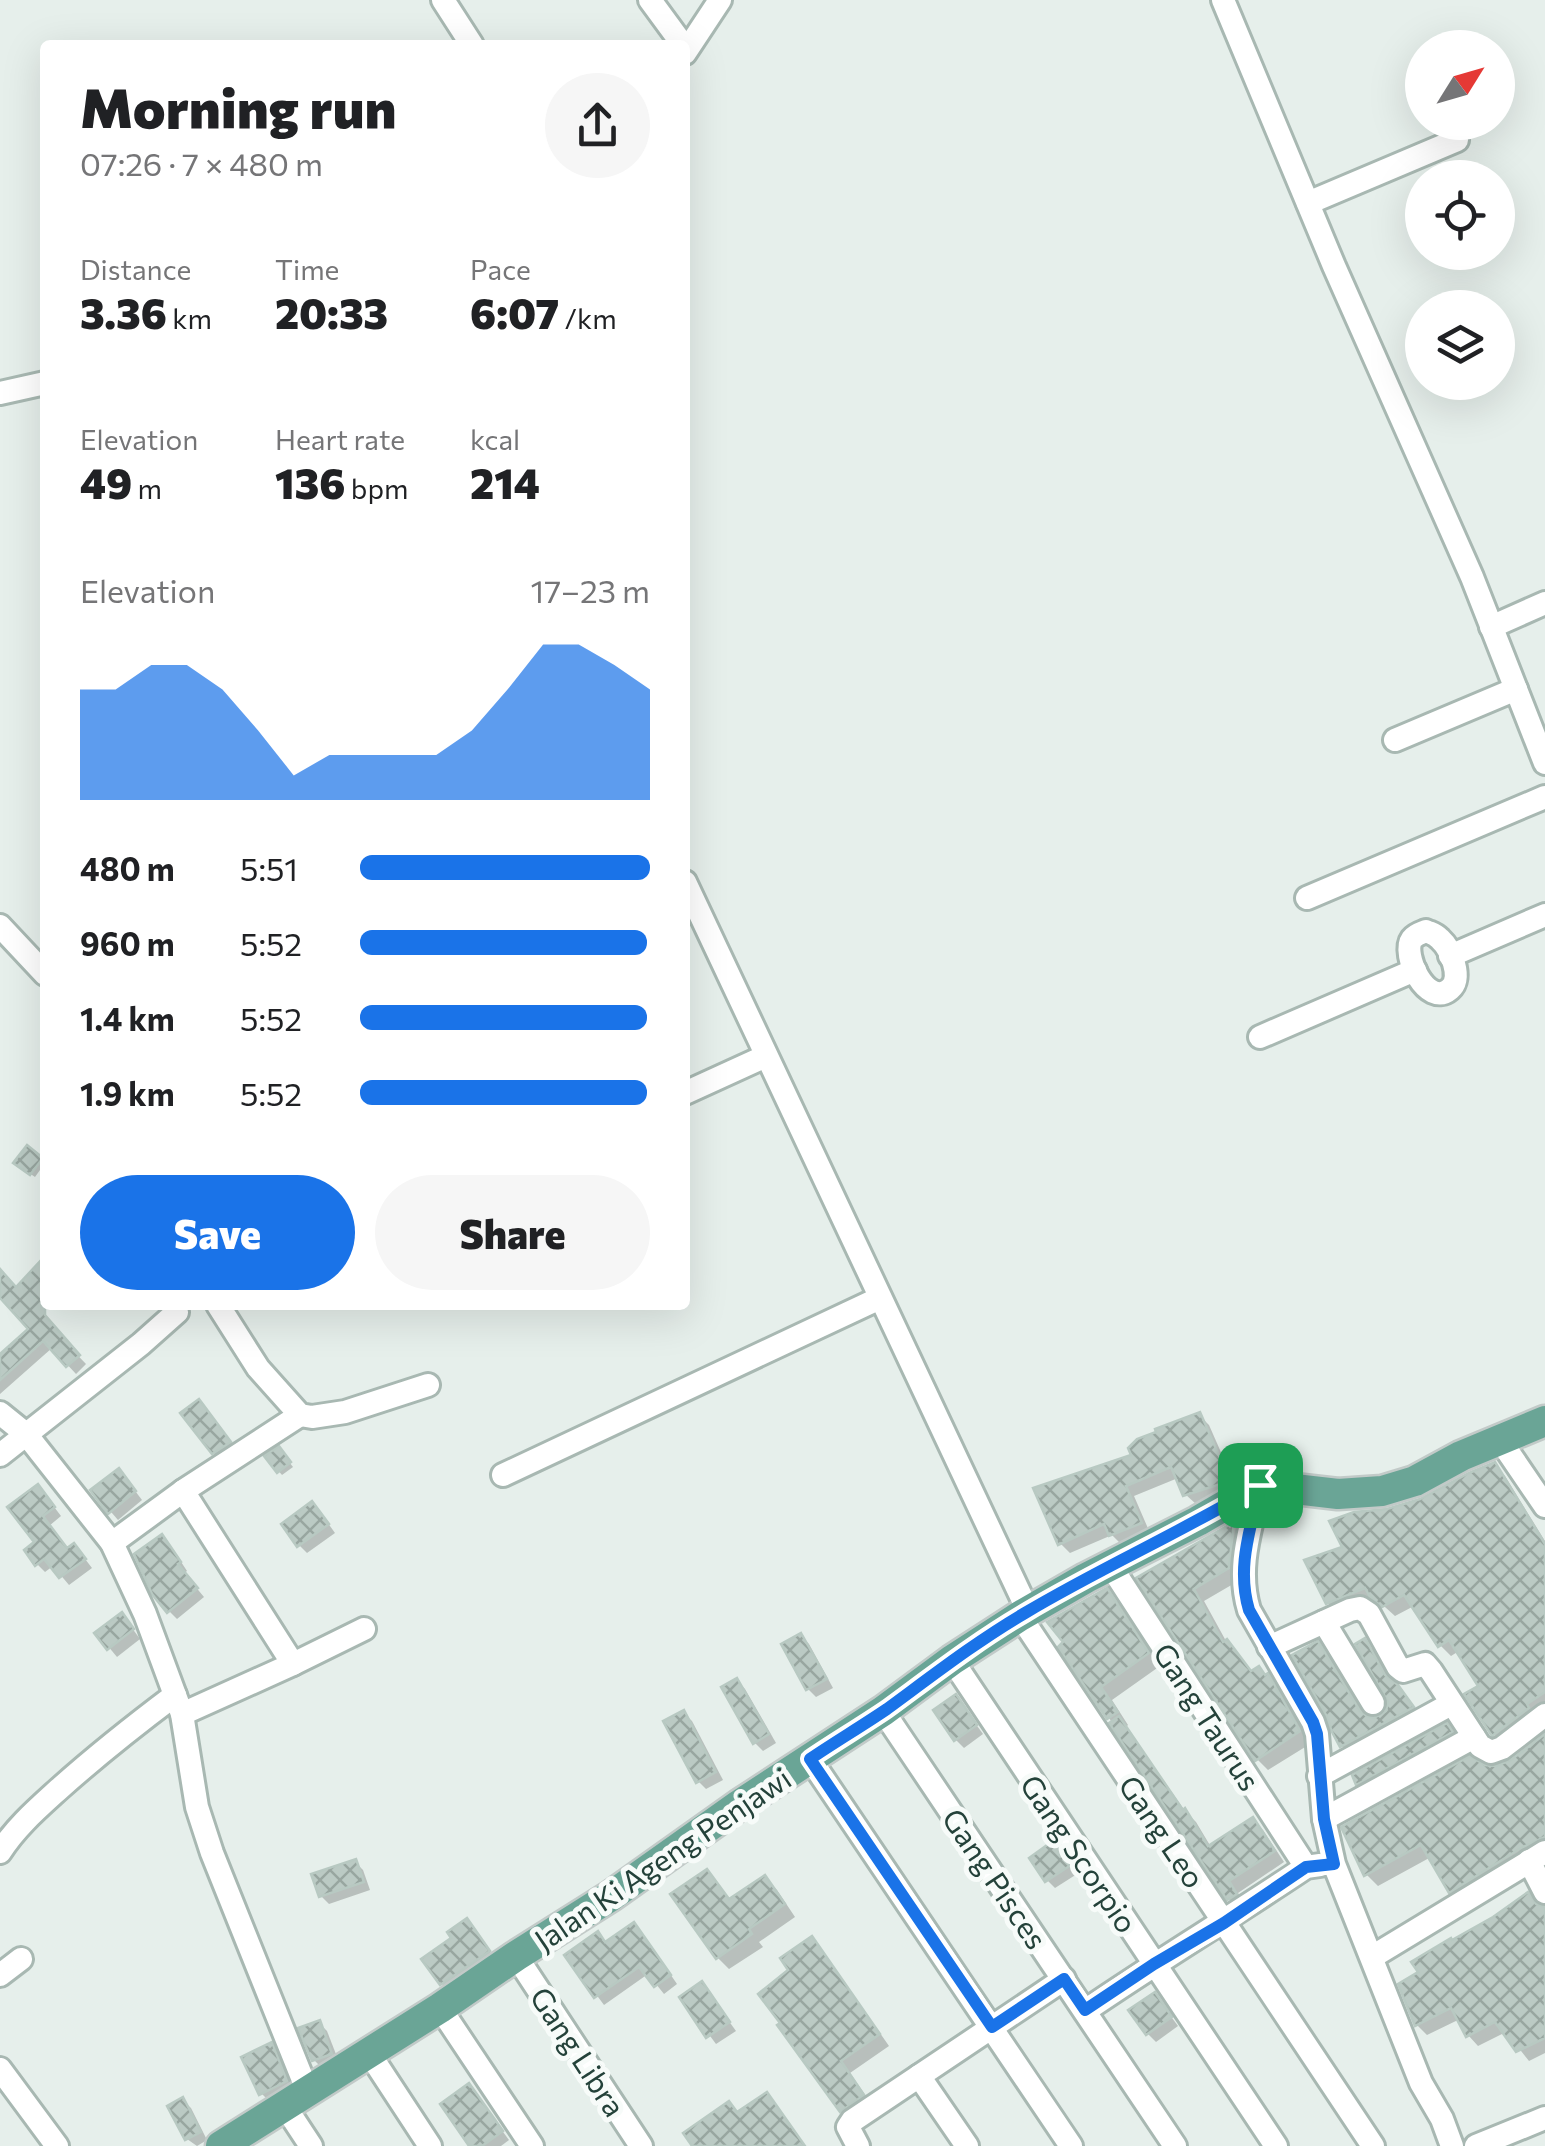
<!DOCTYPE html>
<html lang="en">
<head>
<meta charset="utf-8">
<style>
	:root { --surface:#fff; --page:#f6f6f6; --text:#202124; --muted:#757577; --accent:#1a73e8 }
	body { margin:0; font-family:Commissioner,sans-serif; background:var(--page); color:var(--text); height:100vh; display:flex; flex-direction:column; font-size:38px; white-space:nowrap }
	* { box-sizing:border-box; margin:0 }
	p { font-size:32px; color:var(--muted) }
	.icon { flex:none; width:55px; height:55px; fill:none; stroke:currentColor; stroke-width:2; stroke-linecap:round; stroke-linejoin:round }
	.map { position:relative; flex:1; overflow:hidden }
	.details { position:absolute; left:40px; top:40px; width:650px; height:1270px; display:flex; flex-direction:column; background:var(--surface); border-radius:10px; box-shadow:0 10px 40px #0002 }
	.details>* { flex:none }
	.needle { width:65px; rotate:53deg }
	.buttons { position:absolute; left:1405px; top:30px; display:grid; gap:20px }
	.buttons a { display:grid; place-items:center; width:110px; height:110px; border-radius:50%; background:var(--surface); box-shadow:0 10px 40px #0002; font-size:50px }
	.pin { position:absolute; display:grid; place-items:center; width:85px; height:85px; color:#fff; margin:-42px; border-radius:20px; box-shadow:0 5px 15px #0006 }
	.round { display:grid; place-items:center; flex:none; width:105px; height:105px; border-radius:52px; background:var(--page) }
	.overview { display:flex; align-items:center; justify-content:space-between; height:170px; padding:0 40px }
	h1 { font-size:55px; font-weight:800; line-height:75px }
	.figures { display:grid; grid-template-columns:repeat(3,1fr); gap:15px; height:170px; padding:10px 40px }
	.figures div { display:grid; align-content:center }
	.figures b { font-size:42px; font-weight:800 }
	.figures small { font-size:28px; font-weight:400 }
	.figures p { font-size:28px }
	.chart { height:280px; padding:20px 40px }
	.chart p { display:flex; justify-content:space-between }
	.chart svg { width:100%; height:180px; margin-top:10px; fill:var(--accent); opacity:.7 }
	.cta { display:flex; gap:20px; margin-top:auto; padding:20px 40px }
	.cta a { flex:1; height:115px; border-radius:60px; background:var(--accent); color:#fff; font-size:40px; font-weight:800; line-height:115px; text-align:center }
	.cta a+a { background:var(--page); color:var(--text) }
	ul { padding:0 40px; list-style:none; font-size:32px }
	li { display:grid; grid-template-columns:160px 120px 1fr; align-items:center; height:75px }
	li i { height:25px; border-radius:12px; background:var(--accent) }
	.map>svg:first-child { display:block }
	.shadow { fill:#0003 }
	.building { fill:url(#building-cross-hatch); stroke:#b8c9c2; stroke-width:2.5 }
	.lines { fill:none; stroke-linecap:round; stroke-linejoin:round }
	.minor-casing { stroke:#a8b8b2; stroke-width:28 }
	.major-casing { stroke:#c2cac8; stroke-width:35 }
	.minor { stroke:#fff; stroke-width:22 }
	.major { stroke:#6aa596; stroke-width:30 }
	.route-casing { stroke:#fff; stroke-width:20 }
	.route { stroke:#1a73e8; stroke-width:12 }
	.labels { text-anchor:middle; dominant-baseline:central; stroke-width:10; stroke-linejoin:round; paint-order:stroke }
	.street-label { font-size:30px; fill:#24423a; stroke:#f7fbf9 }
</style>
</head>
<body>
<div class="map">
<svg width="1545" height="2146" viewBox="0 0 1545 2146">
	<defs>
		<pattern id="building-cross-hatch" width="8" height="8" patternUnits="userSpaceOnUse" patternTransform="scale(2.5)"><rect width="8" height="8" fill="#bbcac4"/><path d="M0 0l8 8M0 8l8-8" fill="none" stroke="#98a6a0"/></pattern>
	</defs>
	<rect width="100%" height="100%" fill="#e6efeb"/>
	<!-- shadow -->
	<g class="shadow">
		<path d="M27,1148L45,1163L35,1177L19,1166Z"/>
		<path d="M45,1260V1303L36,1312L86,1364L76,1374L52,1348L0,1394V1357L31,1330L0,1294V1271L16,1290Z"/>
		<path d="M207,1410L237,1451L222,1461L214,1453Z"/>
		<path d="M1199,1415L1209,1425L1238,1491L1196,1504L1185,1494L1178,1478L1134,1496L1150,1533L1121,1544L1112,1535L1070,1553L1060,1543L1134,1456Z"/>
		<path d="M279,1449L293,1467L282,1475L267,1457Z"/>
		<path d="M1494,1465L1505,1476L1545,1541V1710L1504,1744L1492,1733L1482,1688L1459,1651L1451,1656L1440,1645L1414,1606L1395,1616L1375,1598L1339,1614L1328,1603L1345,1549L1388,1512L1421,1501Z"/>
		<path d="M126,1479L142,1500L118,1520L93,1491Z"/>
		<path d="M45,1495L61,1516L49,1526L68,1551L82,1555L92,1568L69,1585L53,1566L45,1572L37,1564V1542Z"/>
		<path d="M320,1512L335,1533L307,1553L299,1545Z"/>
		<path d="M1234,1525L1245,1536L1240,1580L1204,1601L1226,1641L1253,1673L1268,1676L1279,1688L1310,1744L1268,1770L1257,1759L1140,1579Z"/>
		<path d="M162,1537L170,1545L187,1571L184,1573L204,1597L177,1619L169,1611Z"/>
		<path d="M1107,1591L1119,1604L1160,1666L1112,1700L1128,1725L1126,1727L1185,1811L1196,1822L1211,1847L1253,1820L1263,1830L1284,1862L1238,1893L1246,1906L1240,1909L1229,1899L1062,1647Z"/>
		<path d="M129,1624L140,1639L117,1657L98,1634Z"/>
		<path d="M801,1636L809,1644L833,1688L816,1697L808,1689Z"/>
		<path d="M1364,1641L1376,1652L1394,1684L1409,1700L1423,1719L1354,1757L1342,1746L1334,1731L1318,1644L1329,1656L1367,1719L1375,1720L1388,1713L1391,1701Z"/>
		<path d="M737,1681L745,1689L776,1743L763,1751L755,1743Z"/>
		<path d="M956,1697L983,1734L964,1748L956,1740Z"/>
		<path d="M683,1713L692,1721L723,1780L706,1789L698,1781Z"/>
		<path d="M1447,1726L1460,1739L1370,1796L1358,1783Z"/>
		<path d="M1545,1738V1853L1462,1903L1451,1891L1431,1857L1378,1886L1366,1874Z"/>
		<path d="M1054,1843L1077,1874L1055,1888L1047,1880Z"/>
		<path d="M355,1862L363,1870L370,1890L329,1904L321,1896Z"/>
		<path d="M707,1872L731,1901L765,1878L777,1890L795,1917L759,1942L763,1947L729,1969L717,1957Z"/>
		<path d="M1528,1895L1540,1908L1545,1909V2053L1529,2061L1506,2032L1478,2046L1468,2035L1460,2019L1427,2035L1417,2025L1401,1985L1421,1973L1452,1943Z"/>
		<path d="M467,1921L496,1960L450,1992L442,1984L455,1938Z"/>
		<path d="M642,1933L677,1984L664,1994L648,1974L604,2005L567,1955Z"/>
		<path d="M812,1939L822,1950L889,2046L850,2073L873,2106L852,2121L842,2111L781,2025L792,1971Z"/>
		<path d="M702,1984L736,2031L716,2044L682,1998Z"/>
		<path d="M1155,1995L1178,2026L1156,2042L1148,2034Z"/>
		<path d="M319,2023L327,2031L339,2062L322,2068L314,2060Z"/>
		<path d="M271,2045L279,2053L294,2090L269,2101L261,2093Z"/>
		<path d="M469,2086L509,2140L501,2146H472Z"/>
		<path d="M182,2100L191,2108L207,2140L197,2146L187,2139Z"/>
	</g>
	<!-- building -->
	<g class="building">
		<path d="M27,1145L43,1158L30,1175L13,1163Z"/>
		<path d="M45,1256V1315L80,1355L66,1367L43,1341L0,1380V1354L28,1329L0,1298V1269L16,1287Z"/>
		<path d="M199,1399L231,1442L212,1454L180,1413Z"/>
		<path d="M1200,1412L1230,1481L1183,1496L1171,1467L1126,1486L1142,1523L1109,1536L1104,1524L1058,1545L1033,1488L1131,1455L1128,1448L1137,1439L1156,1432L1155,1429Z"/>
		<path d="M279,1446L291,1462L277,1473L264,1456Z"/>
		<path d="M1495,1462L1545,1544V1692L1527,1704L1529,1708L1492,1736L1464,1694L1478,1686L1449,1640L1438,1647L1404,1595L1382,1607L1370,1597L1365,1588L1326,1604L1304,1560L1342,1547L1329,1521L1354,1512L1387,1509L1420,1499L1469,1473Z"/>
		<path d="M119,1468L136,1491L108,1514L90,1490Z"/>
		<path d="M38,1484L55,1507L43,1516L67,1548L74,1543L86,1559L59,1578L44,1559L35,1566L24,1550L34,1542L7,1507Z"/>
		<path d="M312,1501L329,1524L297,1547L281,1524Z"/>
		<path d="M1234,1522L1229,1568L1194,1589L1223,1642L1227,1639L1251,1671L1259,1666L1265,1675L1268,1673L1300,1731L1255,1761L1136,1578Z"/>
		<path d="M162,1534L181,1562L178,1564L198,1588L167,1613L152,1594L134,1554Z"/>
		<path d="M1107,1588L1149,1653L1101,1687L1118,1712L1107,1719L1058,1647L1063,1642L1047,1622Z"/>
		<path d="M122,1612L134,1629L107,1650L94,1633Z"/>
		<path d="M801,1633L827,1679L806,1690L781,1644Z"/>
		<path d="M1365,1638L1385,1675L1398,1685L1414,1707L1340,1747L1332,1732L1326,1715L1292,1655L1318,1641L1360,1711L1367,1716L1374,1718L1386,1711L1388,1702L1355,1644Z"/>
		<path d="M737,1678L769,1734L753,1744L721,1687Z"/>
		<path d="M956,1694L977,1725L954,1741L933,1710Z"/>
		<path d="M684,1710L716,1772L696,1783L663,1721Z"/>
		<path d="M1119,1716L1183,1810L1185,1808L1208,1846L1253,1817L1275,1851L1229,1881L1237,1894L1227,1900L1109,1723Z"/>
		<path d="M1447,1723L1453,1732L1356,1785L1352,1775Z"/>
		<path d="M1545,1734V1837L1521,1848L1449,1893L1421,1845L1364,1876L1341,1827L1470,1756L1485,1765L1496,1766L1511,1760Z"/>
		<path d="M1054,1840L1071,1865L1045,1882L1029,1858Z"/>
		<path d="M356,1859L364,1882L319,1897L311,1874Z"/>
		<path d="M707,1869L729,1899L765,1875L785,1904L749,1929L752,1934L716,1959L670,1894Z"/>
		<path d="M1528,1892L1536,1904L1545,1907V2038L1516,2052L1495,2022L1466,2037L1451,2008L1415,2026L1398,1984L1418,1972L1411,1962L1451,1938L1452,1940L1493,1917Z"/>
		<path d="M467,1918L490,1951L440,1985L421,1959L451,1938L447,1932Z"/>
		<path d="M634,1922L671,1975L654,1987L639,1967L594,1998L564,1955L598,1931L605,1942Z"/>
		<path d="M812,1936L880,2034L841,2061L864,2095L840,2112L777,2025L780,2023L758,1994L788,1970L780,1958Z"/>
		<path d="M702,1981L730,2022L706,2038L679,1997Z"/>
		<path d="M1155,1992L1172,2017L1146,2035L1128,2010Z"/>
		<path d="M320,2020L332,2054L312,2061L298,2028Z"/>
		<path d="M272,2042L287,2081L259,2095L241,2057Z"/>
		<path d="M469,2083L503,2131L482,2146H469L440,2104Z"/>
		<path d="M767,2092L805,2146H692L683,2133L729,2101L737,2112Z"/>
		<path d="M183,2097L201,2132L185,2140L167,2106Z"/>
	</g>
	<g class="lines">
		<defs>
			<g id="minor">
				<path d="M443,0L472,45"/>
				<path d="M650,0L683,45"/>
				<path d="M1223,0L1334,266L1472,577L1545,763"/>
				<path d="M685,53L720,0"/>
				<path d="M1308,203L1457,140"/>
				<path d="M0,393L45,383"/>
				<path d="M1491,627L1545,603"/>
				<path d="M1395,740L1516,689"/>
				<path d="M685,882L1028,1611"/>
				<path d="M1307,898L1545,797"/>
				<path d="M0,926L45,974"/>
				<path d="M1426,931C1433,934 1435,934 1440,939C1451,949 1463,978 1450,989C1427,1009 1401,954 1412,939C1416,934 1421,933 1426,931Z"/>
				<path d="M1450,956L1545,915"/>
				<path d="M1260,1037L1415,970"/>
				<path d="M685,1093L766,1056"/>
				<path d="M218,1305L258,1368L300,1415L312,1417L345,1412L428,1385"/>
				<path d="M0,1413L26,1434L112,1543L145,1614L182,1714L197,1807L212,1853L307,2090"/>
				<path d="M1500,1440L1545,1506"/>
				<path d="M0,1455L141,1344L177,1312"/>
				<path d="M503,1475L880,1298"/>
				<path d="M1260,1485C1251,1528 1236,1567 1249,1610L1313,1722L1317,1734L1324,1819L1334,1864L1421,2083L1442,2119L1452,2146"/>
				<path d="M183,1491L293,1664"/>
				<path d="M112,1543L183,1491L300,1415"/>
				<path d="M1110,1565L1306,1867"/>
				<path d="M1020,1616L1373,2146"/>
				<path d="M1324,1622L1373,1703"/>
				<path d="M1269,1647L1350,1610L1360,1608L1369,1614L1398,1667L1403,1671L1425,1664L1431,1671L1480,1746L1491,1752L1502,1748L1545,1715"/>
				<path d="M952,1660L1276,2146"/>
				<path d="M883,1711L1175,2146"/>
				<path d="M182,1714L293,1664L364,1629"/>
				<path d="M810,1759L1071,2146"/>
				<path d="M1319,1776L1451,1704"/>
				<path d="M1324,1819L1474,1737"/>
				<path d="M0,1852C16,1827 37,1809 59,1789C96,1756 135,1725 175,1695"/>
				<path d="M1529,1861L1545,1892"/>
				<path d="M516,1956L641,2146"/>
				<path d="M1372,1957L1545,1852"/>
				<path d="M0,1975L21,1959"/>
				<path d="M440,2008L532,2146"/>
				<path d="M1085,2011C1158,1961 1233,1916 1306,1867L1320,1865"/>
				<path d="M369,2053L430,2146"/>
				<path d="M0,2069L57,2146"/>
				<path d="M919,2076L967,2146"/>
				<path d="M284,2105L311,2146"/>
				<path d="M858,2146L848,2127L852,2121L1064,1979"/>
				<path d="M1476,2146L1545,2118"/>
			</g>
			<path id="major" d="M221,2146L440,2008L516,1956L611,1896L739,1805L883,1711L952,1660L1020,1616L1086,1578L1198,1521L1260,1485L1338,1494L1382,1491L1415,1481L1461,1456L1545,1421"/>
		</defs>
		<!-- minor casing -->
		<use href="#minor" class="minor-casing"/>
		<!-- major casing -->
		<use href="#major" class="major-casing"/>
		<!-- minor -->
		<use href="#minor" class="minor"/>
		<!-- major -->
		<use href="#major" class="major"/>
	</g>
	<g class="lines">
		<defs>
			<path id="route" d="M1260,1485C1251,1528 1236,1567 1249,1610L1313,1722L1317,1734L1324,1819L1334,1864L1306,1867L1224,1923L1154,1964L1085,2010L1064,1979L992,2027L810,1759C835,1742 862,1726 887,1709C932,1676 977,1641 1025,1613C1102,1567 1184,1531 1260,1485Z"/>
		</defs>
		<!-- route casing -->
		<use href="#route" class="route-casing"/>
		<!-- route -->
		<use href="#route" class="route"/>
	</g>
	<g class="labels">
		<!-- street labels -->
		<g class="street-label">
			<text transform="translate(1208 1716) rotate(57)">Gang Taurus</text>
			<text transform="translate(1163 1831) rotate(56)">Gang Leo</text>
			<text transform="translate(1080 1853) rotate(56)">Gang Scorpio</text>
			<text transform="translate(662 1858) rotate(-34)">Jalan Ki Ageng Penjawi</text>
			<text transform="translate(996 1878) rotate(56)">Gang Pisces</text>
			<text transform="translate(579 2051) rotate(57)">Gang Libra</text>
		</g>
	</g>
</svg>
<div class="buttons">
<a><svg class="needle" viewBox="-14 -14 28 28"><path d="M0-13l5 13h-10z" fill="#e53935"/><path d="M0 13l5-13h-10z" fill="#757577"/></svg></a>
<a><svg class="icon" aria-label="locate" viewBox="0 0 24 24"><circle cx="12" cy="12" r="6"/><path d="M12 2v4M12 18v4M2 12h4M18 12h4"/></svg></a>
<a><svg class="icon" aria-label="layers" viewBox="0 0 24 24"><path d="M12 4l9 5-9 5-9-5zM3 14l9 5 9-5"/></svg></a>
</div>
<div class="pin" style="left:1260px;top:1485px;background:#1e9e55"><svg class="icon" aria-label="arrive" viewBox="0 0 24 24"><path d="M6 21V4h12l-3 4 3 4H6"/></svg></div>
<section class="details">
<div class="overview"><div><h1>Morning run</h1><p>07:26 · 7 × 480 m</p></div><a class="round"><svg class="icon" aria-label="share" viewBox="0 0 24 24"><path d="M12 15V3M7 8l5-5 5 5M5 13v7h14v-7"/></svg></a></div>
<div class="figures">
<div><p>Distance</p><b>3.36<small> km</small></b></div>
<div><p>Time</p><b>20:33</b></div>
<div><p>Pace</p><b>6:07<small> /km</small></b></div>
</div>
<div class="figures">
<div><p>Elevation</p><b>49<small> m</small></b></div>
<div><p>Heart rate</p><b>136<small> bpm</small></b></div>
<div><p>kcal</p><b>214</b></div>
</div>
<div class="chart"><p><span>Elevation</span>17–23 m</p>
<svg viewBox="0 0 160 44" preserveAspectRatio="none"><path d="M0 44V17L10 17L20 11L30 11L40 17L50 27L60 38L70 33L80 33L90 33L100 33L110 27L120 17L130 6L140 6L150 11L160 17V44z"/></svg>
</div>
<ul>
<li><b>480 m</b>5:51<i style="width:100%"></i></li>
<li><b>960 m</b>5:52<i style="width:99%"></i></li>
<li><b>1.4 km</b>5:52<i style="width:99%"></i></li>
<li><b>1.9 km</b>5:52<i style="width:99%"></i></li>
</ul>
<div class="cta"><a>Save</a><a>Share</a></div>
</section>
</div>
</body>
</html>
